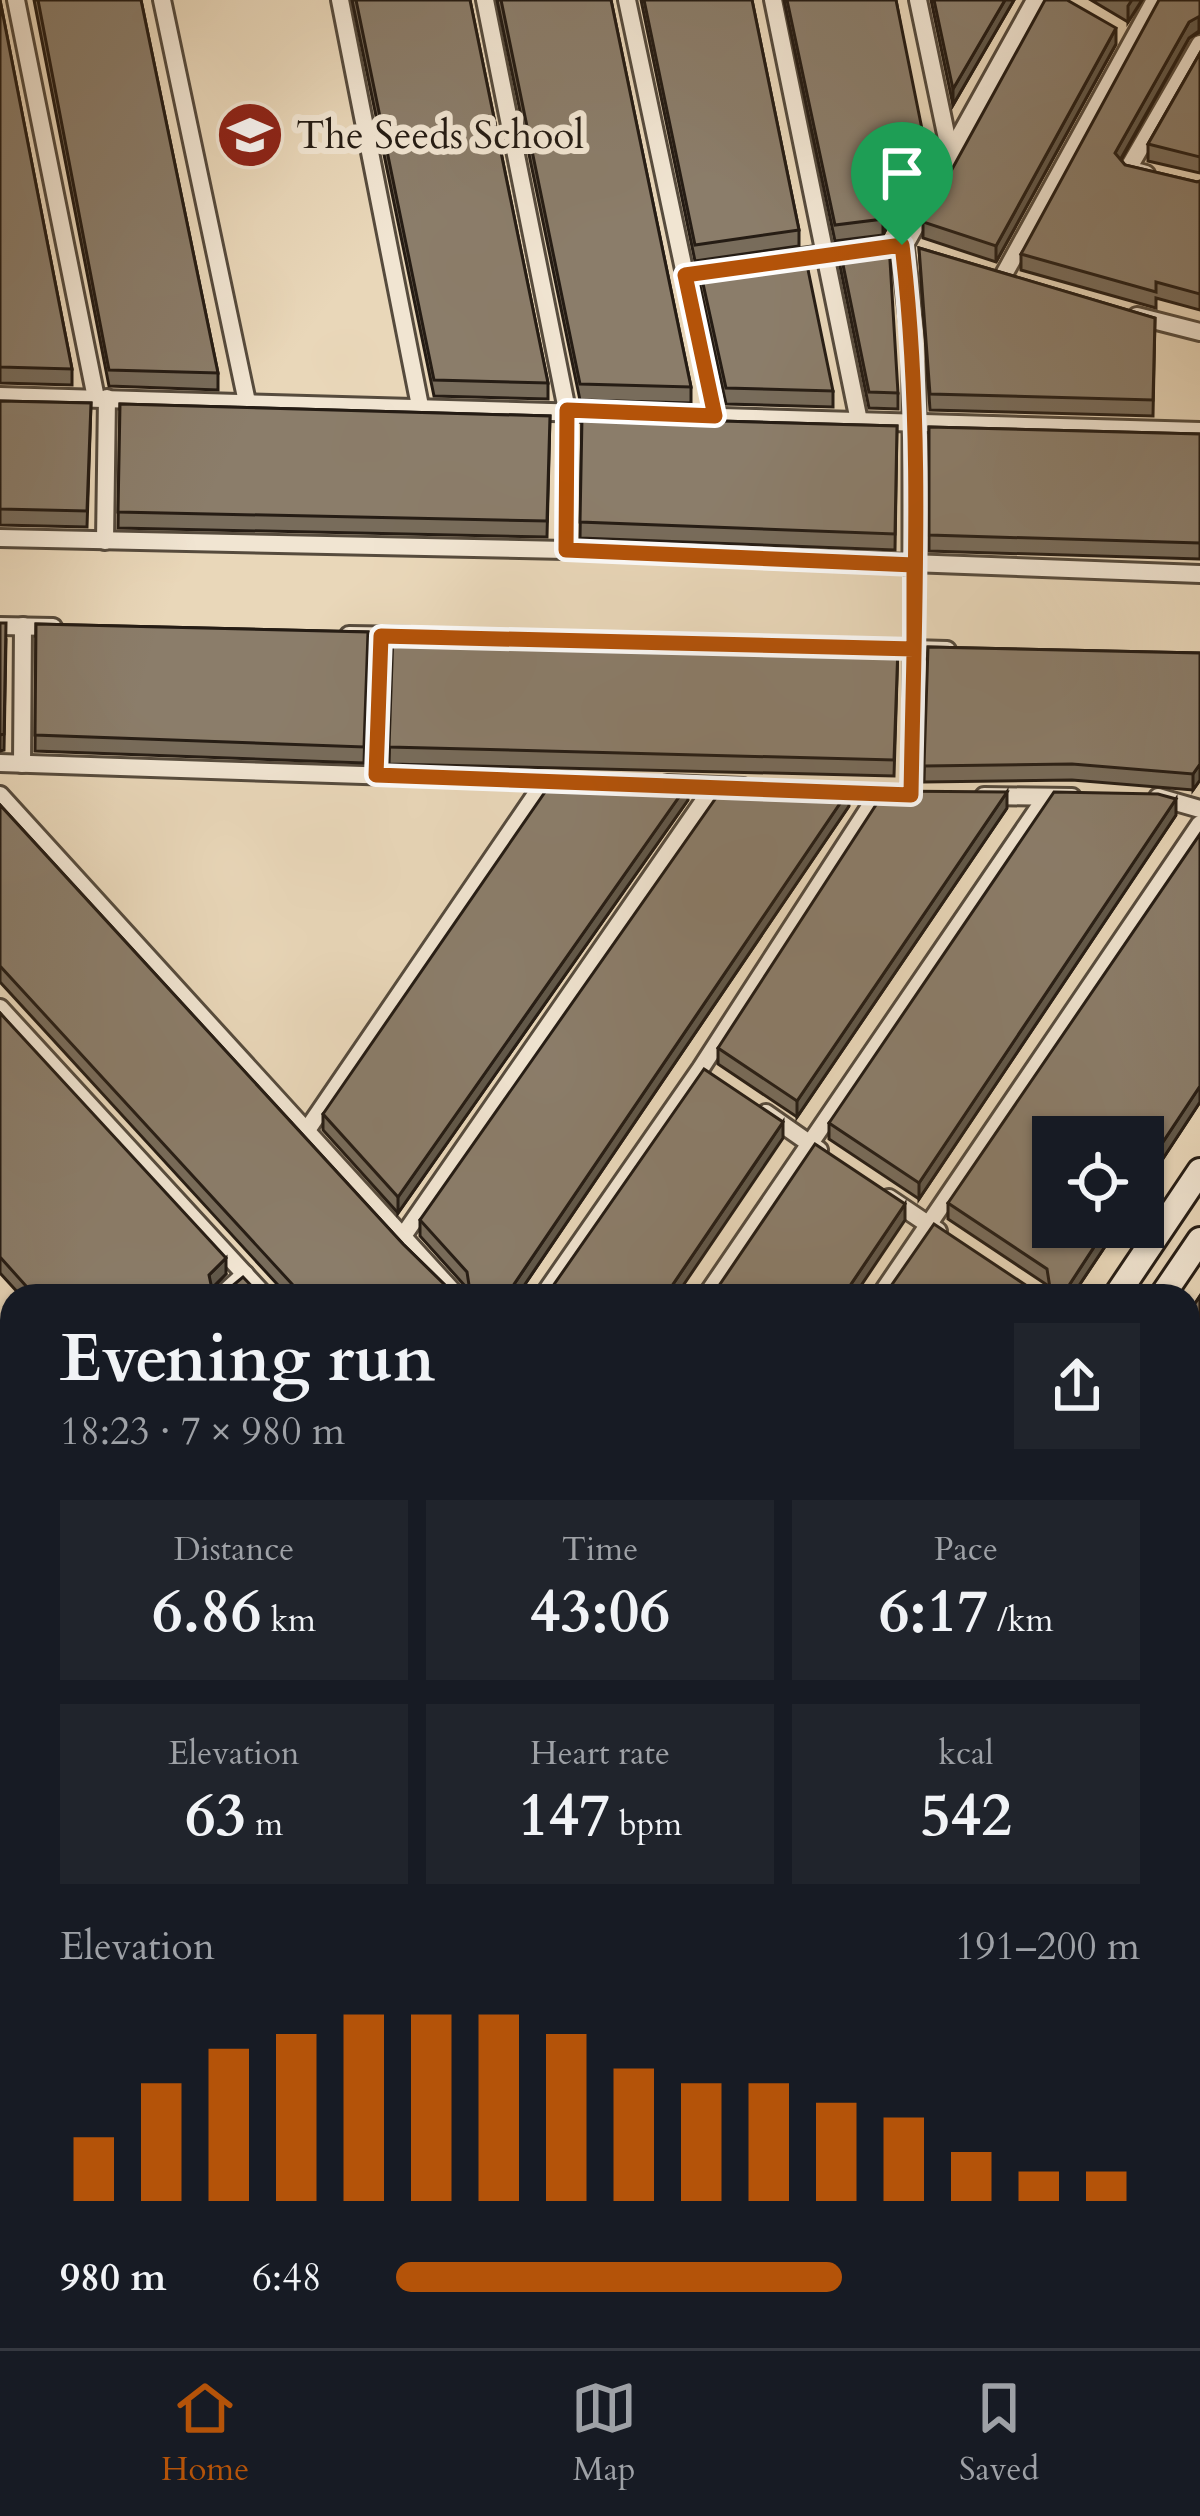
<!DOCTYPE html>
<html lang="en">
<head>
<meta charset="utf-8">
<style>
	:root { --surface:#171b24; --page:#20242c; --text:#f1f3f6; --muted:#9ea1a6; --line:#363941; --accent:#b45309 }
	body { margin:0; font-family:Cardo,serif; background:var(--page); color:var(--text); height:100vh; display:flex; flex-direction:column; font-size:45px; white-space:nowrap }
	* { box-sizing:border-box; margin:0 }
	p { font-size:39px; color:var(--muted) }
	.icon { flex:none; width:66px; height:66px; fill:none; stroke:currentColor; stroke-width:2; stroke-linecap:round; stroke-linejoin:round }
	.map { position:relative; flex:1; overflow:hidden }
	.details { position:absolute; left:0px; top:1284px; width:1200px; height:1065px; display:flex; flex-direction:column; background:var(--surface); border-radius:36px 36px 0 0; box-shadow:0 3px 9px #0004 }
	.details>* { flex:none }
	.buttons { position:absolute; left:1032px; top:1116px; display:grid; gap:24px }
	.buttons a { display:grid; place-items:center; width:132px; height:132px; border-radius:0px; background:var(--surface); box-shadow:0 3px 9px #0004; font-size:60px }
	.pin { position:absolute; display:grid; place-items:center; width:102px; height:102px; color:#fff; margin:-123px -51px; border-radius:50% 50% 50% 0; rotate:-45deg; box-shadow:0 0 12px #0007 }
	.pin .icon { rotate:45deg }
	.round { display:grid; place-items:center; flex:none; width:126px; height:126px; border-radius:0px; background:var(--page) }
	.headline { display:flex; align-items:center; justify-content:space-between; height:204px; padding:0 60px }
	h1 { font-size:66px; font-weight:700; line-height:90px }
	.stats { display:grid; grid-template-columns:repeat(3,1fr); gap:18px; height:204px; padding:12px 60px }
	.stats div { display:grid; align-content:center; border-radius:0px; background:var(--page); text-align:center }
	.stats b { font-size:60px; font-weight:700 }
	.stats small { font-size:33px; font-weight:400 }
	.stats p { font-size:33px }
	.chart { height:336px; padding:24px 60px }
	.chart p { display:flex; justify-content:space-between }
	.chart svg { width:100%; height:216px; margin-top:12px; stroke:var(--accent); stroke-width:6 }
	ul { padding:0 60px; list-style:none; font-size:39px }
	li { display:grid; grid-template-columns:192px 144px 1fr; align-items:center; height:90px }
	li i { height:30px; border-radius:15px; background:var(--accent) }
	.dock { display:flex; justify-content:space-around; align-items:center; height:168px; border-top:3px solid var(--line); background:var(--surface); font-size:33px; color:var(--muted) }
	.dock a { display:grid; justify-items:center; gap:6px }
	.dock .selected { color:var(--accent) }
	.map>svg:first-child { display:block }
	.lines { fill:none; stroke-linecap:round; stroke-linejoin:round }
	.minor-casing { stroke:#564b3d; stroke-width:22 }
	.tertiary-casing { stroke:#564b3d; stroke-width:27 }
	.secondary-casing { stroke:#251c14; stroke-width:30 }
	.minor { stroke:#f1e5d2; stroke-width:16 }
	.tertiary { stroke:#f1e5d2; stroke-width:21 }
	.secondary { stroke:#f1e5d2; stroke-width:24 }
	.wall { fill:#786c5b; stroke:#251c14; stroke-width:3 }
	.shaded-wall { fill:#61584a; stroke:#251c14; stroke-width:3 }
	.building { fill:#8b7d6a; stroke:#251c14; stroke-width:3 }
	.route-casing { stroke:#fff; stroke-width:24 }
	.route { stroke:#b45309; stroke-width:15 }
	.labels { text-anchor:middle; dominant-baseline:central; stroke-width:12; stroke-linejoin:round; paint-order:stroke }
	.poi-label { font-size:39px; fill:#251c14; stroke:#f1e5d2; text-anchor:start }
</style>
</head>
<body>
<div class="map">
<svg width="1200" height="2348" viewBox="0 0 1200 2348">
	<rect width="100%" height="100%" fill="#e9d7b9"/>
	<filter id="stains"><feTurbulence type="fractalNoise" baseFrequency=".00167" numOctaves="4"/><feColorMatrix values="0 0 0 0 .2 0 0 0 0 .09 0 0 0 0 .02 0 0 0 .5 -.17"/></filter>
	<radialGradient id="worn" r=".72"><stop offset=".6" stop-color="#630" stop-opacity="0"/><stop offset="1" stop-color="#630" stop-opacity=".3"/></radialGradient>
	<g class="lines">
		<defs>
			<g id="minor">
				<path d="M16,0L96,398"/>
				<path d="M162,0L247,402"/>
				<path d="M340,0L420,406"/>
				<path d="M485,0L567,410L566,550"/>
				<path d="M627,0L715,416"/>
				<path d="M773,0L859,421"/>
				<path d="M918,0L950,153"/>
				<path d="M1146,174L1128,169L1200,44"/>
				<path d="M782,260L858,249"/>
				<path d="M685,275L721,269"/>
				<path d="M1002,278L1155,0"/>
				<path d="M1137,316L1200,332"/>
				<path d="M0,396L1200,431"/>
				<path d="M0,538L566,550L1200,574"/>
				<path d="M105,541L107,398"/>
				<path d="M0,626L53,627"/>
				<path d="M349,635L413,636"/>
				<path d="M877,648L947,650"/>
				<path d="M0,763L575,782"/>
				<path d="M22,764L23,626"/>
				<path d="M376,775L381,636"/>
				<path d="M667,784L743,787"/>
				<path d="M828,792L905,795"/>
				<path d="M0,795L457,1296"/>
				<path d="M911,795L914,564"/>
				<path d="M984,796L1072,797"/>
				<path d="M1158,797L1200,809"/>
				<path d="M0,1008L265,1296"/>
				<path d="M766,1113L819,1150"/>
				<path d="M307,1130L545,781"/>
				<path d="M889,1198L938,1231"/>
				<path d="M403,1236L714,786"/>
				<path d="M221,1296L245,1274"/>
				<path d="M543,1296L701,1068L878,794"/>
				<path d="M706,1296L1046,797"/>
				<path d="M880,1296L1200,824"/>
				<path d="M1188,1389L1200,1397"/>
				<path d="M1188,1600L1200,1582"/>
				<path d="M0,1772L12,1785"/>
				<path d="M1188,1903L1200,1885"/>
				<path d="M1188,2091L1200,2105"/>
				<path d="M787,2337L798,2348"/>
				<path d="M1187,2337L1197,2348"/>
				<path d="M583,2348L590,2337"/>
				<path d="M707,2348L714,2337"/>
			</g>
			<path id="tertiary" d="M914,564V344L902,245L1038,0"/>
			<g id="secondary">
				<path d="M1116,1296L1200,1171"/>
				<path d="M1162,1296L1200,1240"/>
				<path d="M0,1364L12,1377"/>
				<path d="M0,1412L12,1425"/>
				<path d="M837,2337L847,2348"/>
				<path d="M892,2337L902,2348"/>
				<path d="M408,2348L415,2337"/>
				<path d="M450,2348L457,2337"/>
			</g>
		</defs>
		<!-- minor casing -->
		<use href="#minor" class="minor-casing"/>
		<!-- tertiary casing -->
		<use href="#tertiary" class="tertiary-casing"/>
		<!-- secondary casing -->
		<use href="#secondary" class="secondary-casing"/>
		<!-- minor -->
		<use href="#minor" class="minor"/>
		<!-- tertiary -->
		<use href="#tertiary" class="tertiary"/>
		<!-- secondary -->
		<use href="#secondary" class="secondary"/>
	</g>
	<!-- wall -->
	<g class="wall">
		<path d="M0,0L72,369V385L0,383Z"/>
		<path d="M34,0H141L218,373V390L109,386Z"/>
		<path d="M352,0H470L548,383V399L434,396Z"/>
		<path d="M497,0H611L691,387V403L580,400Z"/>
		<path d="M641,0H752L799,230V246L695,261Z"/>
		<path d="M784,0H896L924,155L883,235L835,241Z"/>
		<path d="M931,0H1014L953,105Z"/>
		<path d="M1091,0H1142L1128,22Z"/>
		<path d="M1200,0V32L1189,38L1121,160L1125,165L1197,182L1200,181V310L1156,298V308L1021,270V254Z"/>
		<path d="M1116,44L996,262L923,238V222Z"/>
		<path d="M1200,53V173L1148,161V144Z"/>
		<path d="M919,248L1155,318L1153,416L930,410Z"/>
		<path d="M840,250L898,393V409L869,408L840,266Z"/>
		<path d="M700,270L833,391V407L726,404L700,286Z"/>
		<path d="M0,401L91,403L87,527L0,525Z"/>
		<path d="M120,404L550,416L547,537L118,528Z"/>
		<path d="M582,417L897,426L895,550L580,538Z"/>
		<path d="M929,427L1200,434V559L929,551Z"/>
		<path d="M0,623L6,639L4,750L0,751Z"/>
		<path d="M36,624L368,632L364,763L35,751Z"/>
		<path d="M393,633L898,646L894,776L389,764Z"/>
		<path d="M928,647L1200,653V780L1193,790L1072,780L924,782Z"/>
		<path d="M688,800L398,1213L323,1130V1114Z"/>
		<path d="M0,805L403,1244L448,1288L459,1292L466,1287L420,1236V1220L849,806L517,1296H288L0,982Z"/>
		<path d="M1007,808L797,1117L718,1064V1048Z"/>
		<path d="M1176,815L919,1199L829,1139V1123Z"/>
		<path d="M0,1013L226,1274L212,1289L261,1296H21L0,1273Z"/>
		<path d="M1200,1102L1143,1189V1137L1053,1227H1118L1072,1296H884L1033,1290L1048,1288L1047,1285L948,1219V1203Z"/>
		<path d="M1200,1296V1378L1188,1370V1314Z"/>
		<path d="M1200,1906V2081L1188,2068V1924Z"/>
		<path d="M1188,2103L1200,2116V2329L1188,2317Z"/>
		<path d="M978,2337H1181L1191,2348H988Z"/>
	</g>
	<!-- shaded-wall -->
	<g class="shaded-wall">
		<path d="M1005,0H1014L953,105V89Z"/>
		<path d="M1132,0H1142L1128,22V6Z"/>
		<path d="M1199,15V31L1189,38L1115,169V153L1189,22Z"/>
		<path d="M1116,28V44L996,262V246Z"/>
		<path d="M924,139V155L883,235V219Z"/>
		<path d="M1200,764V780L1193,790V774Z"/>
		<path d="M688,784V800L398,1213V1197Z"/>
		<path d="M849,790V806L517,1296H506Z"/>
		<path d="M1007,792V808L797,1117V1101Z"/>
		<path d="M1176,799V815L919,1199V1183Z"/>
		<path d="M1200,1086V1102L1143,1189V1172Z"/>
		<path d="M783,1122V1138L676,1296H665Z"/>
		<path d="M905,1204V1220L854,1296H843Z"/>
		<path d="M1107,1227H1118L1072,1296H1062Z"/>
		<path d="M226,1258V1274L209,1291V1275Z"/>
		<path d="M1200,1536V1552L1188,1570V1554Z"/>
		<path d="M1200,1839V1855L1188,1873V1857Z"/>
	</g>
	<!-- building -->
	<g class="building">
		<path d="M0,0L72,369L0,367Z"/>
		<path d="M38,0H141L218,373L109,370Z"/>
		<path d="M356,0H470L548,383L434,380Z"/>
		<path d="M501,0H611L691,387L580,384Z"/>
		<path d="M644,0H752L799,230L695,245Z"/>
		<path d="M787,0H896L924,139L883,219L835,225Z"/>
		<path d="M934,0H1005L953,89Z"/>
		<path d="M1045,0H1067L1116,28L996,246L923,222Z"/>
		<path d="M1159,0H1200V16L1189,22L1115,153L1125,165L1197,182L1200,181V294L1156,282V292L1021,254Z"/>
		<path d="M1200,53V157L1148,144Z"/>
		<path d="M889,244L898,393L869,392L840,250Z"/>
		<path d="M919,248L1155,318L1153,400L930,394Z"/>
		<path d="M805,255L833,391L726,388L700,270Z"/>
		<path d="M0,401L91,403L87,511L0,509Z"/>
		<path d="M120,404L550,416L547,521L118,512Z"/>
		<path d="M582,417L897,426L895,534L580,522Z"/>
		<path d="M929,427L1200,434V543L929,535Z"/>
		<path d="M0,623H6L4,734L0,735Z"/>
		<path d="M36,624L368,632L364,747L35,735Z"/>
		<path d="M393,633L898,646L894,760L389,747Z"/>
		<path d="M928,647L1200,653V764L1193,774L1072,764L924,766Z"/>
		<path d="M554,779L688,784L398,1197L323,1114Z"/>
		<path d="M725,785L849,790L506,1296H303L0,966V805L403,1244L448,1288L459,1292L469,1285L467,1272L420,1220Z"/>
		<path d="M885,791L1007,792L797,1101L718,1048Z"/>
		<path d="M1054,792L1158,794L1176,799L919,1183L829,1123Z"/>
		<path d="M1200,834V1086L1143,1172V1137H1053V1227H1107L1062,1296H884L934,1224L1033,1290L1050,1288L1047,1269L948,1203Z"/>
		<path d="M0,1013L226,1258L209,1275L212,1289L225,1292L243,1277L261,1296H35L0,1257Z"/>
		<path d="M704,1069L783,1122L665,1296H546Z"/>
		<path d="M815,1144L905,1204L843,1296H712Z"/>
		<path d="M1200,1296V1362L1188,1354V1314Z"/>
		<path d="M1188,1391L1200,1400V1536L1188,1554Z"/>
		<path d="M1200,1590V1839L1188,1857V1608Z"/>
		<path d="M1200,1906V2065L1188,2052V1924Z"/>
		<path d="M1188,2103L1200,2116V2313L1188,2300Z"/>
		<path d="M993,2337H1181L1191,2348H1003Z"/>
	</g>
	<g class="lines">
		<defs>
			<path id="route" d="M902,245C924,426 914,612 911,795L376,775L381,636L914,649V565L566,550L567,410L715,416L685,275L902,245"/>
		</defs>
		<!-- route casing -->
		<use href="#route" class="route-casing"/>
		<!-- route -->
		<use href="#route" class="route"/>
	</g>
	<!-- icons -->
	<defs>
		<symbol id="school-disc" viewBox="-11 -11 22 22"><circle r="9.5" fill="#8f2418" stroke="#f1e5d2"/><path d="M0-5L7-2L0 1L-7-2ZM-4 1L0 2.5L4 1V4Q0 6-4 4Z" fill="#fff"/></symbol>
	</defs>
	<g fill-rule="evenodd">
		<use href="#school-disc" x="212" y="97" width="76" height="76"/>
	</g>
	<g class="labels">
		<!-- poi labels -->
		<g class="poi-label">
			<text x="296" y="135">The Seeds School</text>
		</g>
	</g>
	<rect width="100%" height="100%" filter="url(#stains)"/>
	<rect width="100%" height="100%" fill="url(#worn)"/>
</svg>
<div class="buttons">
<a><svg class="icon" aria-label="locate" viewBox="0 0 24 24"><circle cx="12" cy="12" r="6"/><path d="M12 2v4M12 18v4M2 12h4M18 12h4"/></svg></a>
</div>
<div class="pin" style="left:902px;top:245px;background:#1e9e55"><svg class="icon" aria-label="arrive" viewBox="0 0 24 24"><path d="M6 21V4h12l-3 4 3 4H6"/></svg></div>
<section class="details">
<div class="headline"><div><h1>Evening run</h1><p>18:23 · 7 × 980 m</p></div><a class="round"><svg class="icon" aria-label="share" viewBox="0 0 24 24"><path d="M12 15V3M7 8l5-5 5 5M5 13v7h14v-7"/></svg></a></div>
<div class="stats">
<div><p>Distance</p><b>6.86<small> km</small></b></div>
<div><p>Time</p><b>43:06</b></div>
<div><p>Pace</p><b>6:17<small> /km</small></b></div>
</div>
<div class="stats">
<div><p>Elevation</p><b>63<small> m</small></b></div>
<div><p>Heart rate</p><b>147<small> bpm</small></b></div>
<div><p>kcal</p><b>542</b></div>
</div>
<div class="chart"><p><span>Elevation</span>191–200 m</p>
<svg viewBox="0 0 160 44" preserveAspectRatio="none"><path d="M5 44V31M15 44V20M25 44V13M35 44V10M45 44V6M55 44V6M65 44V6M75 44V10M85 44V17M95 44V20M105 44V20M115 44V24M125 44V27M135 44V34M145 44V38M155 44V38"/></svg>
</div>
<ul>
<li><b>980 m</b>6:48<i style="width:60%"></i></li>
</ul>
</section>
</div>
<nav class="dock">
<a class="selected"><svg class="icon" aria-label="home" viewBox="0 0 24 24"><path d="M3 11l9-7 9 7M6 9v11h12V9"/></svg>Home</a>
<a><svg class="icon" aria-label="map" viewBox="0 0 24 24"><path d="M3 6l6-2 6 2 6-2v14l-6 2-6-2-6 2zM9 4v14M15 6v14"/></svg>Map</a>
<a><svg class="icon" aria-label="saved" viewBox="0 0 24 24"><path d="M7 4h10v16l-5-4-5 4z"/></svg>Saved</a>
</nav>
</body>
</html>
